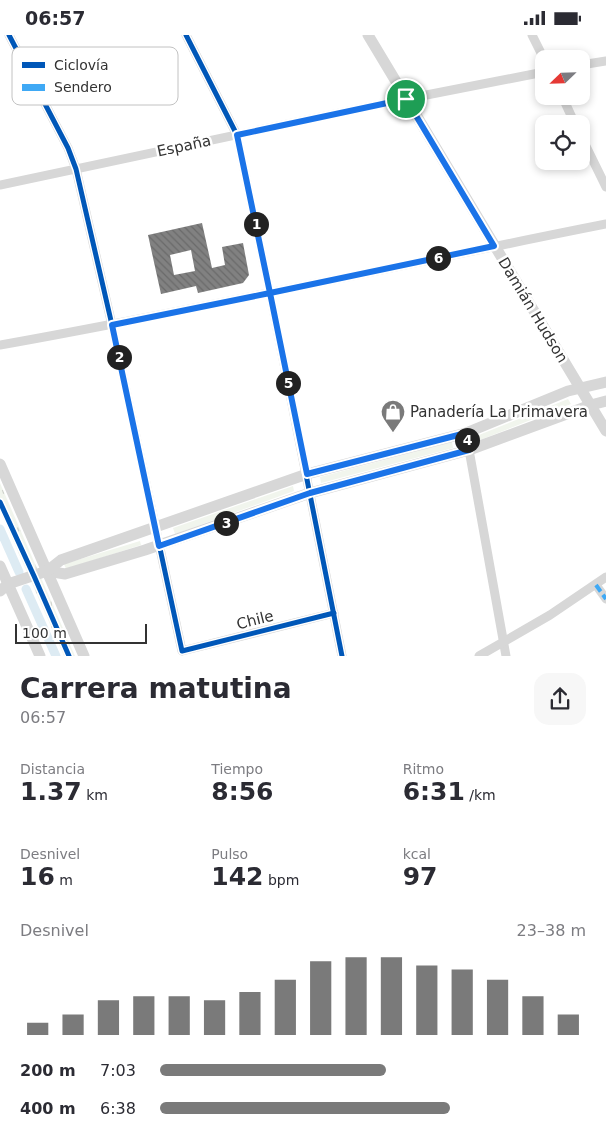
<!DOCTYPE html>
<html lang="es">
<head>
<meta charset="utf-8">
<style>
	:root { --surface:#fff; --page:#f7f7f7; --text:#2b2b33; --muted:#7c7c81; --accent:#7a7a7a }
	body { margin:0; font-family:"DejaVu Sans",sans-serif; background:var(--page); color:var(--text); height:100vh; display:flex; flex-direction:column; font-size:19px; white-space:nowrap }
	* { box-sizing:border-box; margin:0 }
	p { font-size:16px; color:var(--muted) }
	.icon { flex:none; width:28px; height:28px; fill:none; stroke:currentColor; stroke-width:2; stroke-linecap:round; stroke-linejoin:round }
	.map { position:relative; height:621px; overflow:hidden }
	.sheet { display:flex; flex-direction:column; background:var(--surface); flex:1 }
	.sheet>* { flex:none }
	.needle { width:32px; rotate:247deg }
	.buttons { position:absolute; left:535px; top:15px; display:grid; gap:10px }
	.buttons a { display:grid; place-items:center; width:55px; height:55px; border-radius:10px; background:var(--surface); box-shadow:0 2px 8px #0003; font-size:25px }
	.scale { position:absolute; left:15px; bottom:12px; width:132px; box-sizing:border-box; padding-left:5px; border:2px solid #333; border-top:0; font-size:14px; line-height:18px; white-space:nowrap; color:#333; -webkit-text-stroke:4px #fff; paint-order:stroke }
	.pin { position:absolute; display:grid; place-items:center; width:42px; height:42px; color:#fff; margin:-21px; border:2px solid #fff; border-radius:50%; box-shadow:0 1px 5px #0007 }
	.km { position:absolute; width:25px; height:25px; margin:-12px; border-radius:50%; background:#222; color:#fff; font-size:14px; line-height:25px; text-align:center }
	.round { display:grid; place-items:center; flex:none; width:52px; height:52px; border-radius:15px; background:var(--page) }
	.summary { display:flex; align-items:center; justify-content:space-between; height:85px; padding:0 20px }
	h1 { font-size:28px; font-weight:700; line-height:38px }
	.stats { display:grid; grid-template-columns:repeat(3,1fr); gap:8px; height:85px; padding:5px 20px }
	.stats div { display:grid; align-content:center }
	.stats b { font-size:25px; font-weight:700 }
	.stats small { font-size:14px; font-weight:400 }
	.stats p { font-size:14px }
	.chart { height:140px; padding:10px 20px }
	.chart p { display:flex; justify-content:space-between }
	.chart svg { width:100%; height:90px; margin-top:5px; stroke:var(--accent); stroke-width:6 }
	ul { padding:0 20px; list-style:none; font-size:16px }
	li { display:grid; grid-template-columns:80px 60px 1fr; align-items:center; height:38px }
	li i { height:12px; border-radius:6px; background:var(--accent) }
	.status { display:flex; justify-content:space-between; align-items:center; height:35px; padding:0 25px; background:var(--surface); direction:ltr }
	.status svg { height:14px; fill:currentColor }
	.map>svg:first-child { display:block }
	.green { fill:#f1f5ed }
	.park { fill:url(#park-tufts) }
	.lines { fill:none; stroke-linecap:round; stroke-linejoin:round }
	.canal { stroke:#ddebf3; stroke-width:9 }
	.building { fill:url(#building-back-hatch); fill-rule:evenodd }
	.minor { stroke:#d7d7d7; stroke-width:9 }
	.tertiary { stroke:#d7d7d7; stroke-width:11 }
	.quiet { stroke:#3fa9f5; stroke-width:4; stroke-dasharray:8 4; stroke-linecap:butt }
	.cycleway-casing { stroke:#fff; stroke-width:8 }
	.cycleway { stroke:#0057b8; stroke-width:5 }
	.route-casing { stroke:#fff; stroke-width:10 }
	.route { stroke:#1a73e8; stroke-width:6 }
	.labels { text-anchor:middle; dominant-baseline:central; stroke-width:5; stroke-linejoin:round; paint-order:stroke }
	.street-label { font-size:15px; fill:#333; stroke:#fff }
	.poi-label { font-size:15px; fill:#333; stroke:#fff; text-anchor:start }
	.key { fill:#fff; stroke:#c2c2c2; stroke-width:1 }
	.key-label { font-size:14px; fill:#333 }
</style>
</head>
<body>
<div class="status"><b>06:57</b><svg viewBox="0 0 49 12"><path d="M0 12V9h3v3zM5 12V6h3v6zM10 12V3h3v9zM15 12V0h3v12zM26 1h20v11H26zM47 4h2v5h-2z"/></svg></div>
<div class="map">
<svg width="606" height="621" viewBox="0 0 606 621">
	<defs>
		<pattern id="park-tufts" width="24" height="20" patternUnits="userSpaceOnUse" patternTransform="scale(1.25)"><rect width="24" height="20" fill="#f1f5ed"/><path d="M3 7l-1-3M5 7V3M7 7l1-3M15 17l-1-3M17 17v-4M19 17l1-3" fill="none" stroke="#cfd2cc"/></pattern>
		<pattern id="building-back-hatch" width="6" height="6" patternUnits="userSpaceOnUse" patternTransform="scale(1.25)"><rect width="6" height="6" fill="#818181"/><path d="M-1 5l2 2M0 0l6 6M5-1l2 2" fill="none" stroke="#6a6a6a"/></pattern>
	</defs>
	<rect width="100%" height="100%" fill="#fff"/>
	<!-- green -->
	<g class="green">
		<path d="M568,364L571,369L480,405L479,400Z"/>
		<path d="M452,407L453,413L321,448L320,442Z"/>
		<path d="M293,451L294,456L175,499L173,493Z"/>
		<path d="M140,506L141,510L66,534L64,529Z"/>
	</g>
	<!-- park -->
	<path class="park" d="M0,448L75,621H64L0,476Z"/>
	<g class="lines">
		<!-- canal -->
		<g class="canal">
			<path d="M0,494L19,537"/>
			<path d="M26,554L56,621"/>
		</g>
	</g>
	<!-- building -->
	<path class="building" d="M202,188L212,233L225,230L222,212L243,208L249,240L243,248L198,258L196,251L161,259L148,200ZM191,215L195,236L174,240L170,220Z"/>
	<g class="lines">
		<!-- minor -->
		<g class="minor">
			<path d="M9,0L68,113L76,134L112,290L182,616L334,578"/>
			<path d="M186,0L237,100L270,258L342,621"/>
			<path d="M532,0L544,24"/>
			<path d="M581,30L606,26"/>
			<path d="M562,61L575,89"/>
			<path d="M581,101L606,152"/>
			<path d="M0,150L406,64L544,37"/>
			<path d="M0,310C203,274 404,229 606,189"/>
			<path d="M466,398L506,621"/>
			<path d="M596,550L606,564"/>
			<path d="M479,621L550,580L606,542"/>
		</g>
		<!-- tertiary -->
		<g class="tertiary">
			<path d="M368,0L606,396"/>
			<path d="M0,429L84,621"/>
			<path d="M0,531L40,621"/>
			<path d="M47,536L65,539L145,515L310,458L469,415L591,370L606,366"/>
			<path d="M0,556L8,549L47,536L61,525L307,439L466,398L568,356L606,347"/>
		</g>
		<!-- quiet -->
		<path class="quiet" d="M596,550L606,564"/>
		<defs>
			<g id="cycleway">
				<path d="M9,0L68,113L76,134L112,290L182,616L334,578"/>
				<path d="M186,0L237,100L270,258L342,621"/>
				<path d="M0,467L34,541L69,621"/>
			</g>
		</defs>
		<!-- cycleway casing -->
		<use href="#cycleway" class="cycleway-casing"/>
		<!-- cycleway -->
		<use href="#cycleway" class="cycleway"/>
	</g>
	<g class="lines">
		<defs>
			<path id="route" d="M406,64L237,100L270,258L112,290L159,511L310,458L469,415L466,398L307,439L270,258L494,211L406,64"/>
		</defs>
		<!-- route casing -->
		<use href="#route" class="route-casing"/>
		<!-- route -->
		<use href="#route" class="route"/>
	</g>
	<!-- icons -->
	<defs>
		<symbol id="shop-pin" viewBox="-11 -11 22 30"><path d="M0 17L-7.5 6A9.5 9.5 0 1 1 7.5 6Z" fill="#7a7a7a" stroke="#fff"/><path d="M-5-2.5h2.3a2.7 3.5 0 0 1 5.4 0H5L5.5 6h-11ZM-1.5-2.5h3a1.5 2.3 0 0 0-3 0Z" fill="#fff"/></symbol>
	</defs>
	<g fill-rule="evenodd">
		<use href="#shop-pin" x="379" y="363" width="28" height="38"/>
	</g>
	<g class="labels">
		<!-- street labels -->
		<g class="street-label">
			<text transform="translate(184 111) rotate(-12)">España</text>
			<text transform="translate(533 275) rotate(59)">Damián Hudson</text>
			<text transform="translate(255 585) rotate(-14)">Chile</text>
		</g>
		<!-- poi labels -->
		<g class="poi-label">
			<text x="410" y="377">Panadería La Primavera</text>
		</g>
	</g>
	<!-- legend -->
	<rect x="12" y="12" width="166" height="58" rx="8" class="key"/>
	<rect x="22" y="27" width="23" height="6" fill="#0057b8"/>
	<rect x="22" y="49" width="23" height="7" fill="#3fa9f5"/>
	<g class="key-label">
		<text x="54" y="35">Ciclovía</text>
		<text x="54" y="57">Sendero</text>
	</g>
</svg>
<div class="buttons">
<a><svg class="needle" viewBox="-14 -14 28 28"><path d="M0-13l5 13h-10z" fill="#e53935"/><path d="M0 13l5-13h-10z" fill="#7c7c81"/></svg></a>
<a><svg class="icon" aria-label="locate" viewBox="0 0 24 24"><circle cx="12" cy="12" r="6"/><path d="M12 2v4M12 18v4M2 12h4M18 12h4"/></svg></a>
</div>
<div class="scale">100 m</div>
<div class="pin" style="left:406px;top:64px;background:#1e9e55"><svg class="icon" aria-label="arrive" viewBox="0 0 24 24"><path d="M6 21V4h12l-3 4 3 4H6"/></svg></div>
<b class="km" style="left:256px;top:189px">1</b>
<b class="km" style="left:119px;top:322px">2</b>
<b class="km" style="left:226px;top:488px">3</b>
<b class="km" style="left:467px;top:405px">4</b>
<b class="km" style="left:288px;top:348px">5</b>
<b class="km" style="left:438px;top:223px">6</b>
</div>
<section class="sheet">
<div class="summary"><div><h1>Carrera matutina</h1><p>06:57</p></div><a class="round"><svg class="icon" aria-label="share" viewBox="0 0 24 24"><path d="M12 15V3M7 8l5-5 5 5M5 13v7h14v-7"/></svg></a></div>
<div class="stats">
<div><p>Distancia</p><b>1.37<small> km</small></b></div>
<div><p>Tiempo</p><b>8:56</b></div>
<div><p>Ritmo</p><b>6:31<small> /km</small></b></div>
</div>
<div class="stats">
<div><p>Desnivel</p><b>16<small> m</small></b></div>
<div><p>Pulso</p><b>142<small> bpm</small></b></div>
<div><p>kcal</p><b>97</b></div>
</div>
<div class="chart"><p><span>Desnivel</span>23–38 m</p>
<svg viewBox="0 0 160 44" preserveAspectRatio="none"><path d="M5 44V38M15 44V34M25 44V27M35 44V25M45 44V25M55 44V27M65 44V23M75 44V17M85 44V8M95 44V6M105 44V6M115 44V10M125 44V12M135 44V17M145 44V25M155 44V34"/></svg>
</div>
<ul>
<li><b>200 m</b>7:03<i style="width:53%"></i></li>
<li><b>400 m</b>6:38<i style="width:68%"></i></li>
</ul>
</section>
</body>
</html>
